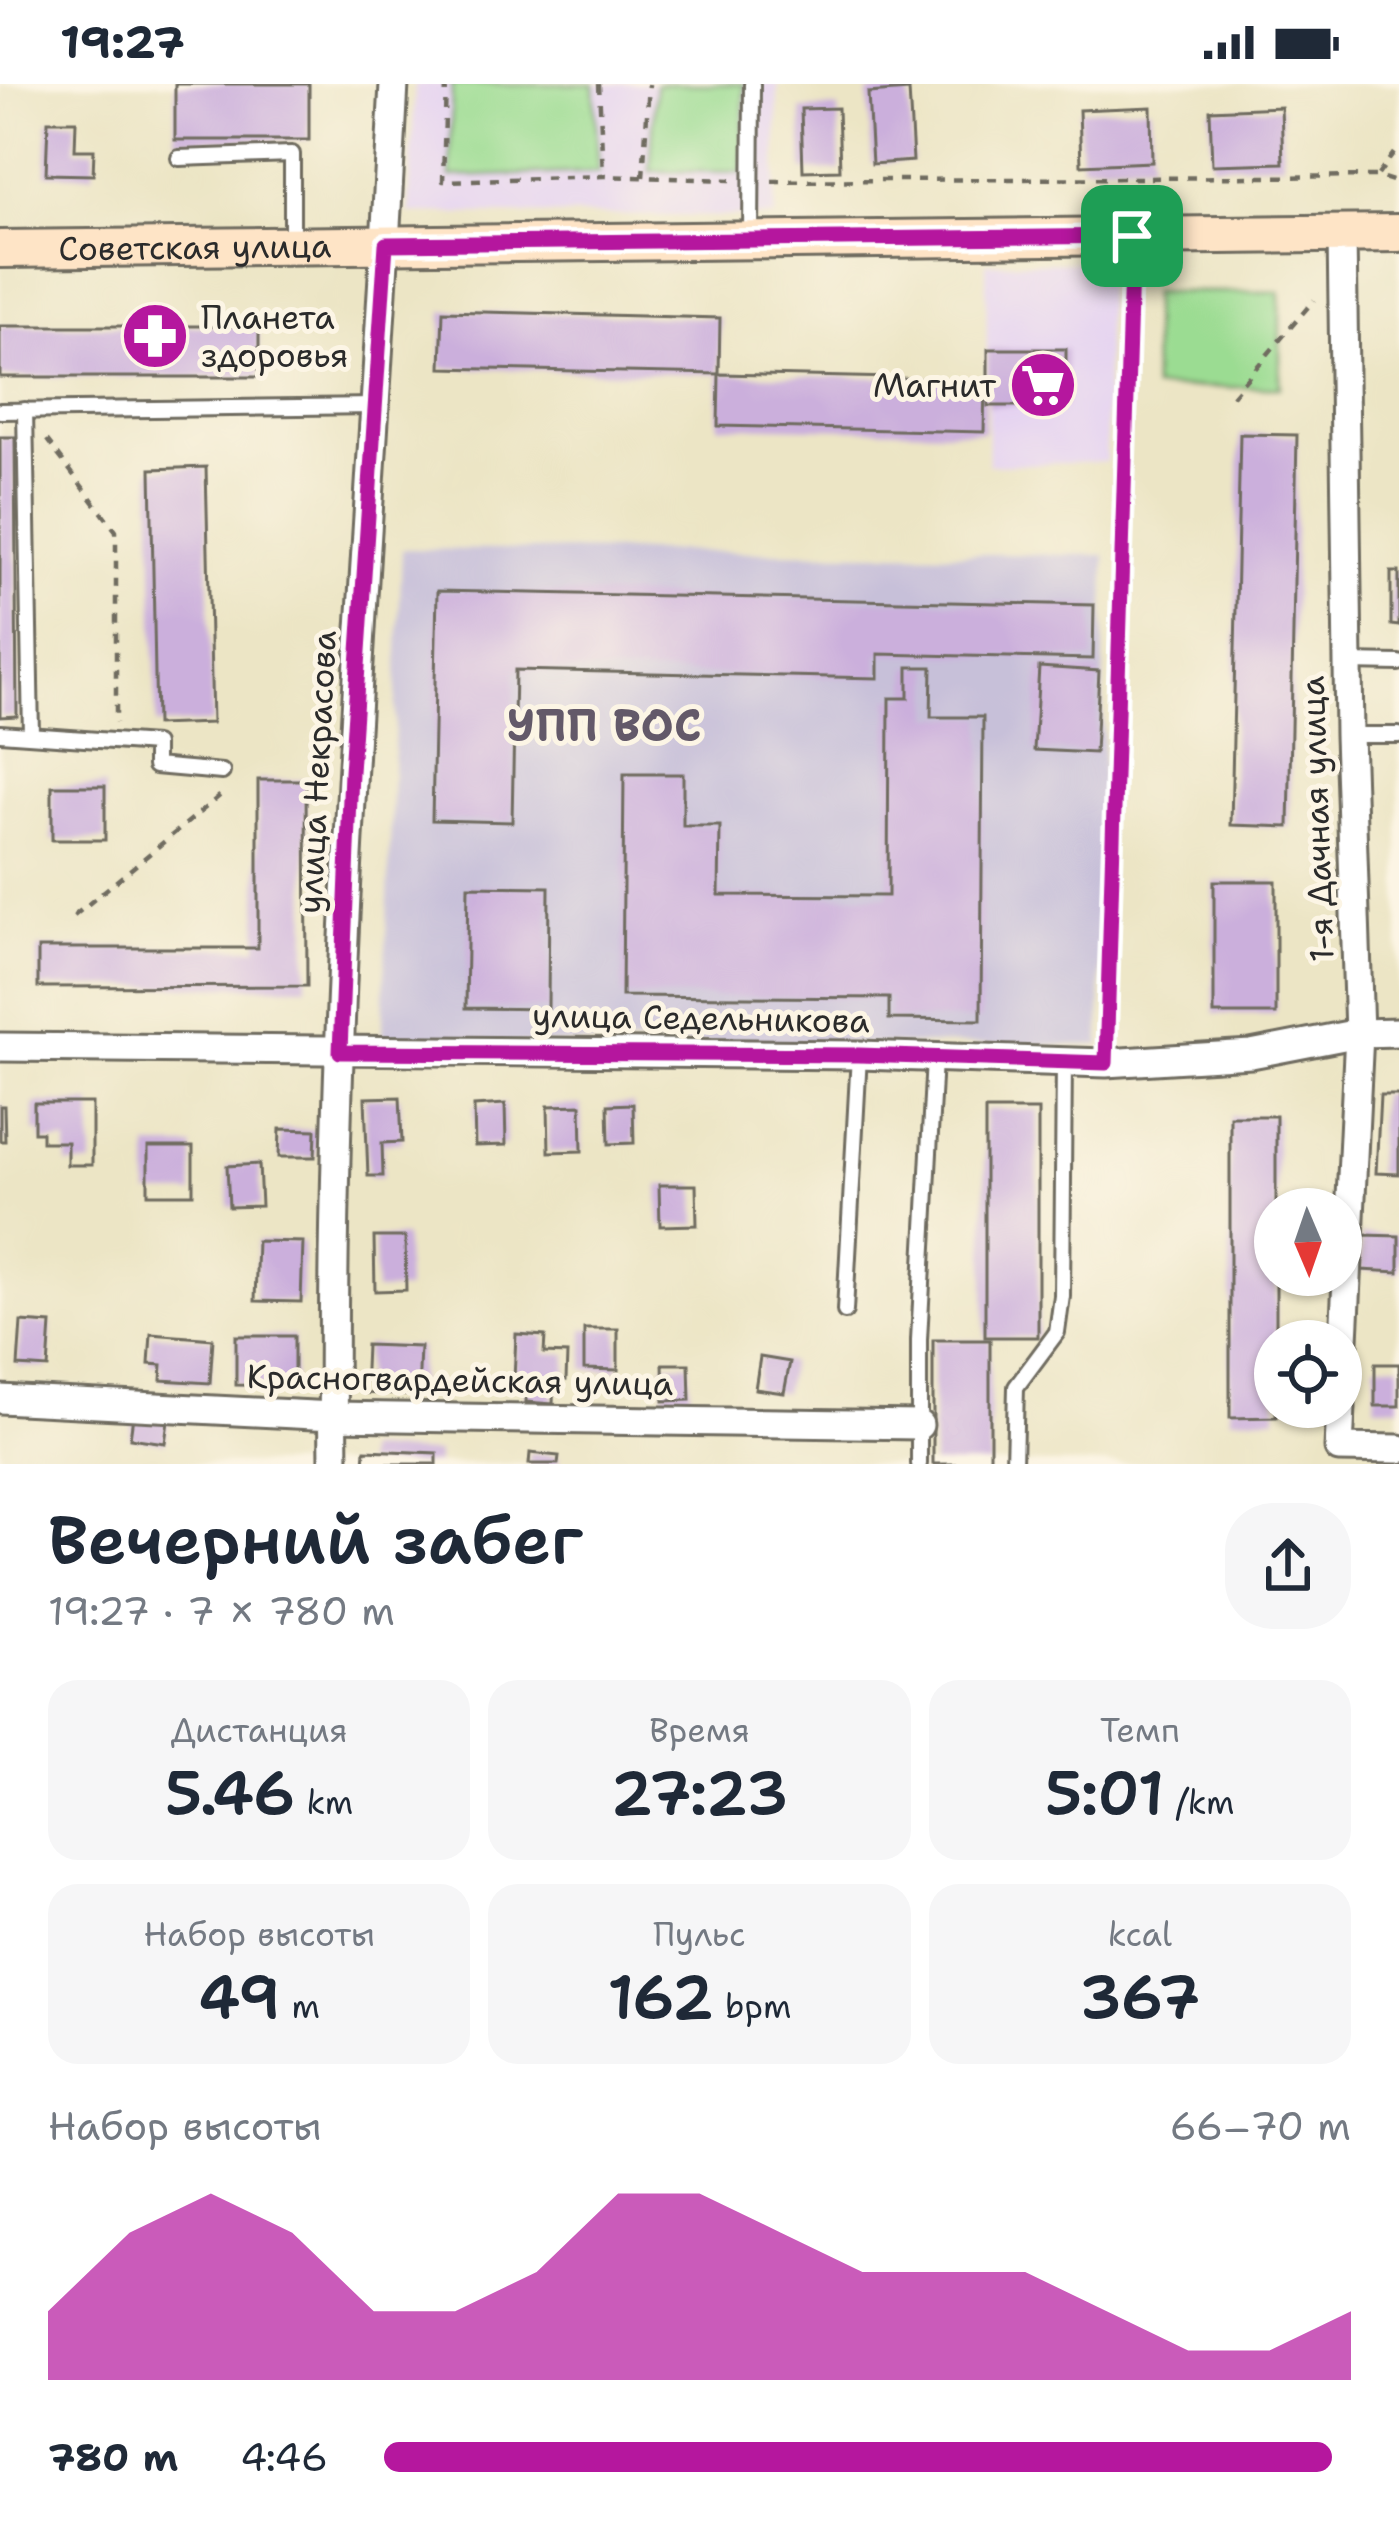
<!DOCTYPE html>
<html lang="ru">
<head>
<meta charset="utf-8">
<style>
	:root { --surface:#fff; --page:#f6f6f7; --text:#1f2937; --muted:#747a83; --accent:#b5179e }
	body { margin:0; font-family:"Shantell Sans",sans-serif; background:var(--page); color:var(--text); height:100vh; display:flex; flex-direction:column; font-size:45px; white-space:nowrap }
	* { box-sizing:border-box; margin:0 }
	p { font-size:39px; color:var(--muted) }
	.icon { flex:none; width:66px; height:66px; fill:none; stroke:currentColor; stroke-width:2; stroke-linecap:round; stroke-linejoin:round }
	.map { position:relative; height:1380px; overflow:hidden }
	.sheet { display:flex; flex-direction:column; background:var(--surface); flex:1 }
	.sheet>* { flex:none }
	.needle { width:78px; rotate:178deg }
	.tools { position:absolute; left:1254px; top:1104px; display:grid; gap:24px }
	.tools a { display:grid; place-items:center; width:108px; height:108px; border-radius:50%; background:var(--surface); box-shadow:0 3px 9px #0004; font-size:60px }
	.pin { position:absolute; display:grid; place-items:center; width:102px; height:102px; color:#fff; margin:-51px; border-radius:24px; box-shadow:0 6px 18px #0006 }
	.round { display:grid; place-items:center; flex:none; width:126px; height:126px; border-radius:48px; background:var(--page) }
	.headline { display:flex; align-items:center; justify-content:space-between; height:204px; padding:0 48px }
	h1 { font-size:66px; font-weight:600; line-height:90px }
	.metrics { display:grid; grid-template-columns:repeat(3,1fr); gap:18px; height:204px; padding:12px 48px }
	.metrics div { display:grid; align-content:center; border-radius:30px; background:var(--page); text-align:center }
	.metrics b { font-size:60px; font-weight:600 }
	.metrics small { font-size:33px; font-weight:400 }
	.metrics p { font-size:33px }
	.chart { height:336px; padding:24px 48px }
	.chart p { display:flex; justify-content:space-between }
	.chart svg { width:100%; height:216px; margin-top:12px; fill:var(--accent); opacity:.7 }
	ul { padding:0 48px; list-style:none; font-size:39px }
	li { display:grid; grid-template-columns:192px 144px 1fr; align-items:center; height:90px }
	li i { height:30px; border-radius:15px; background:var(--accent) }
	.status { display:flex; justify-content:space-between; align-items:center; height:84px; padding:0 60px; background:var(--surface); direction:ltr }
	.status svg { height:33px; fill:currentColor }
	.map>svg:first-child { display:block }
	.built { fill:#e5d3f1 }
	.industrial { fill:#c7c0d9 }
	.green { fill:#9bdc92; stroke:#63845e; stroke-width:3 }
	.building { fill:#cbafdc }
	.lines { fill:none; stroke-linecap:round; stroke-linejoin:round }
	.lane-casing { stroke:#6f6c61; stroke-width:20 }
	.street-casing { stroke:#6f6c61; stroke-width:33 }
	.secondary-casing { stroke:#6f6c61; stroke-width:42 }
	.path { stroke:#6f6c61; stroke-width:4.5; stroke-dasharray:9 9; stroke-linecap:butt }
	.lane { stroke:#fff; stroke-width:14 }
	.street { stroke:#fff; stroke-width:27 }
	.secondary { stroke:#fee4c6; stroke-width:36 }
	.route-casing { stroke:#fff; stroke-width:24 }
	.route { stroke:#b5179e; stroke-width:15 }
	.labels { text-anchor:middle; dominant-baseline:central; stroke-width:10; stroke-linejoin:round; paint-order:stroke }
	.street-label { font-size:33px; fill:#2b2b2b; stroke:#fcf5e5 }
	.poi-label { font-size:33px; fill:#2b2b2b; stroke:#fcf5e5; text-anchor:start }
	.district-label { font-size:45px; font-weight:bold; fill:#635969; stroke:#fcf5e5 }
</style>
</head>
<body>
<div class="status"><b>19:27</b><svg viewBox="0 0 49 12"><path d="M0 12V9h3v3zM5 12V6h3v6zM10 12V3h3v9zM15 12V0h3v12zM26 1h20v11H26zM47 4h2v5h-2z"/></svg></div>
<div class="map">
<svg width="1399" height="1380" viewBox="0 0 1399 1380">
	<rect width="100%" height="100%" fill="#fcf5e5"/>
	<filter id="ink" filterUnits="userSpaceOnUse"><feTurbulence type="fractalNoise" baseFrequency=".00833" numOctaves="2"/><feDisplacementMap in="SourceGraphic" scale="24" xChannelSelector="R" yChannelSelector="G"/><feConvolveMatrix kernelMatrix="1 2 1 2 8 2 1 2 1" color-interpolation-filters="sRGB"/></filter>
	<filter id="wash" filterUnits="userSpaceOnUse"><feTurbulence type="fractalNoise" baseFrequency=".004" numOctaves="4" result="noise"/><feDisplacementMap in="SourceGraphic" scale="48" xChannelSelector="R" yChannelSelector="G"/><feGaussianBlur stdDeviation="2.7" result="paint"/><feColorMatrix in="noise" values="0 0 0 0 0 0 0 0 0 0 0 0 0 0 0 0 0 1.4 0 .05"/><feComposite in="paint" operator="in"/></filter>
	<g filter="url(#wash)">
		<rect width="100%" height="100%" fill="#ece5c5"/>
		<!-- built -->
		<g class="built">
			<path d="M415,0H778L775,133L409,129Z"/>
			<path d="M1106,178V378L988,381L986,179Z"/>
		</g>
		<!-- industrial -->
		<path class="industrial" d="M402,465L1105,471L1100,961L382,959Z"/>
		<!-- green -->
		<g class="green">
			<path d="M452,0H594L599,88L450,93Z"/>
			<path d="M656,0H744L743,88L650,87Z"/>
			<path d="M1152,208H1280V303L1153,304Z"/>
		</g>
		<g id="blocks">
			<!-- building -->
			<g class="building">
				<rect x="175" y="0" width="134" height="56"/>
				<path d="M909,6L913,77L872,80L868,9Z"/>
				<path d="M1151,23L1152,78L1081,81L1079,26Z"/>
				<path d="M1281,23L1283,79L1212,81L1210,26Z"/>
				<path d="M838,24L840,86L803,87L801,25Z"/>
				<path d="M48,37H76L75,66H94L93,91L46,90Z"/>
				<path d="M443,227L720,234L719,290L441,284Z"/>
				<rect x="0" y="242" width="259" height="51"/>
				<rect x="988" y="265" width="78" height="57"/>
				<path d="M719,290L985,296L984,348L718,342Z"/>
				<path d="M1240,350L1297,351L1289,743L1231,741Z"/>
				<path d="M0,353H15L17,632L0,633Z"/>
				<path d="M206,383L212,639L156,641L151,385Z"/>
				<path d="M1391,488H1399V542L1391,541Z"/>
				<path d="M437,507L1094,521L1093,575L878,570V594L515,586L512,738L432,736Z"/>
				<path d="M908,583H932L931,633H983L981,936L889,935V914L622,912L624,690H683V742H720L719,811L888,812L889,614H908Z"/>
				<path d="M1039,583L1099,587L1095,669L1034,666Z"/>
				<path d="M258,696H306L307,902L38,903V864H258Z"/>
				<rect x="52" y="702" width="53" height="54"/>
				<rect x="1214" y="797" width="62" height="133"/>
				<path d="M468,802L549,803L548,925L466,924Z"/>
				<path d="M1380,1011H1399V1090L1376,1089Z"/>
				<path d="M400,1013L402,1058L382,1059L383,1092H368L365,1014Z"/>
				<path d="M34,1019H92V1081H67V1058H42V1048H34Z"/>
				<path d="M505,1020L506,1061L475,1062L474,1022Z"/>
				<path d="M633,1020L634,1059L609,1060L608,1021Z"/>
				<path d="M581,1021L582,1067L549,1068L548,1022Z"/>
				<path d="M0,1022H4L5,1057H0Z"/>
				<rect x="985" y="1026" width="53" height="227"/>
				<path d="M1230,1032H1276V1333L1230,1334Z"/>
				<path d="M280,1045L316,1046L315,1073H279Z"/>
				<rect x="148" y="1063" width="45" height="47"/>
				<path d="M259,1080L261,1122L229,1123L227,1082Z"/>
				<path d="M659,1101H696L697,1141L660,1142Z"/>
				<path d="M1362,1151L1399,1152V1188L1361,1186Z"/>
				<path d="M374,1153H405L406,1206L375,1207Z"/>
				<path d="M257,1157L303,1158L301,1218L255,1217Z"/>
				<path d="M21,1238L51,1240L48,1284L18,1282Z"/>
				<path d="M584,1245H618V1286L584,1285Z"/>
				<path d="M151,1250L213,1255L210,1299L161,1296L162,1281L149,1280Z"/>
				<path d="M516,1250L545,1252L544,1269L567,1270L566,1296L554,1295L553,1320L526,1318L527,1297L514,1296Z"/>
				<path d="M236,1252H294V1302L236,1301Z"/>
				<rect x="933" y="1256" width="57" height="124"/>
				<path d="M366,1261L420,1263L418,1312L364,1309Z"/>
				<path d="M760,1273L790,1278L784,1309L755,1305Z"/>
				<path d="M663,1280H689L690,1316L664,1317Z"/>
				<rect x="1375" y="1280" width="24" height="42"/>
				<path d="M134,1325L169,1330L165,1359L130,1354Z"/>
				<path d="M365,1366L437,1369V1380H364Z"/>
				<path d="M530,1369L559,1372L558,1380H529Z"/>
			</g>
		</g>
	</g>
	<g filter="url(#ink)">
		<use href="#blocks" fill-opacity="0" stroke="#6f6c61" stroke-width="3"/>
		<g class="lines">
			<defs>
				<g id="lane">
					<path d="M179,74L292,70V160"/>
					<path d="M751,156L752,0"/>
					<path d="M25,326L31,651"/>
					<path d="M0,327L376,322"/>
					<path d="M1348,578L1399,579"/>
					<path d="M0,649L155,660V682L222,688"/>
					<path d="M1349,651H1399"/>
					<path d="M1106,979L1132,157"/>
					<path d="M845,1227L859,971"/>
					<path d="M919,1380V1256L934,975"/>
					<path d="M1014,1380L1016,1303L1057,1248L1062,1212L1064,976"/>
				</g>
				<g id="street">
					<path d="M0,963L859,971L1106,979L1251,970L1359,949L1399,948"/>
					<path d="M0,1315L333,1332L919,1341"/>
					<path d="M1341,1318L1359,949L1349,651L1342,150"/>
					<path d="M1341,1323L1339,1364L1399,1365"/>
					<path d="M334,1380C327,919 370,460 394,0"/>
				</g>
				<g id="secondary">
					<path id="s1" d="M0,165L1399,149"/>
				</g>
			</defs>
			<!-- lane casing -->
			<use href="#lane" class="lane-casing"/>
			<!-- street casing -->
			<use href="#street" class="street-casing"/>
			<!-- secondary casing -->
			<use href="#secondary" class="secondary-casing"/>
			<!-- path -->
			<g class="path">
				<path d="M446,0L443,97L603,92L731,96"/>
				<path d="M599,0L603,92"/>
				<path d="M1378,91L1399,62"/>
				<path d="M643,93L649,0"/>
				<path d="M772,97L1377,92L1399,99"/>
				<path d="M1232,312L1314,216"/>
				<path d="M47,356L116,447V639"/>
				<path d="M74,832L222,710"/>
			</g>
			<!-- lane -->
			<use href="#lane" class="lane"/>
			<!-- street -->
			<use href="#street" class="street"/>
			<!-- secondary -->
			<use href="#secondary" class="secondary"/>
		</g>
	</g>
	<g class="lines" filter="url(#ink)">
		<defs>
			<path id="route" d="M1132,152L1106,979L859,971L340,968L351,688L386,160Z"/>
		</defs>
		<!-- route casing -->
		<use href="#route" class="route-casing"/>
		<!-- route -->
		<use href="#route" class="route"/>
	</g>
	<!-- icons -->
	<defs>
		<symbol id="pharmacy-disc" viewBox="-11 -11 22 22"><circle r="9.5" fill="#b5179e" stroke="#fcf5e5"/><path d="M-2-6h4v4h4v4h-4v4h-4v-4h-4v-4h4Z" fill="#fff"/></symbol>
		<symbol id="supermarket-disc" viewBox="-11 -11 22 22"><circle r="9.5" fill="#b5179e" stroke="#fcf5e5"/><path d="M-6-5.5h2.5l.6 2H6L4.5 2H-2.5L-4.4-4H-6ZM-1.5 3.2a1.3 1.3 0 1 0 .1 0ZM3 3.2a1.3 1.3 0 1 0 .1 0Z" fill="#fff"/></symbol>
	</defs>
	<g fill-rule="evenodd">
		<use href="#pharmacy-disc" x="117" y="214" width="76" height="76"/>
		<use href="#supermarket-disc" x="1005" y="263" width="76" height="76"/>
	</g>
	<g class="labels">
		<!-- street labels -->
		<g class="street-label">
			<text stroke="none"><textPath href="#s1" startOffset="195">Советская улица</textPath></text>
			<text transform="translate(317 688) rotate(-87)">улица Некрасова</text>
			<text transform="translate(1317 735) rotate(-92)">1-я Дачная улица</text>
			<text transform="translate(701 934) rotate(1)">улица Седельникова</text>
			<text transform="translate(460 1296) rotate(1)">Красногвардейская улица</text>
		</g>
		<!-- poi labels -->
		<g class="poi-label">
			<text x="201" y="233">Планета<tspan x="201" dy="38">здоровья</tspan></text>
			<text x="996" y="301" text-anchor="end">Магнит</text>
		</g>
		<!-- district labels -->
		<g class="district-label">
			<text x="604" y="641">УПП ВОС</text>
		</g>
	</g>
</svg>
<div class="tools">
<a><svg class="needle" viewBox="-14 -14 28 28"><path d="M0-13l5 13h-10z" fill="#e53935"/><path d="M0 13l5-13h-10z" fill="#747a83"/></svg></a>
<a><svg class="icon" aria-label="locate" viewBox="0 0 24 24"><circle cx="12" cy="12" r="6"/><path d="M12 2v4M12 18v4M2 12h4M18 12h4"/></svg></a>
</div>
<div class="pin" style="left:1132px;top:152px;background:#1e9e55"><svg class="icon" aria-label="arrive" viewBox="0 0 24 24"><path d="M6 21V4h12l-3 4 3 4H6"/></svg></div>
</div>
<section class="sheet">
<div class="headline"><div><h1>Вечерний забег</h1><p>19:27 · 7 × 780 m</p></div><a class="round"><svg class="icon" aria-label="share" viewBox="0 0 24 24"><path d="M12 15V3M7 8l5-5 5 5M5 13v7h14v-7"/></svg></a></div>
<div class="metrics">
<div><p>Дистанция</p><b>5.46<small> km</small></b></div>
<div><p>Время</p><b>27:23</b></div>
<div><p>Темп</p><b>5:01<small> /km</small></b></div>
</div>
<div class="metrics">
<div><p>Набор высоты</p><b>49<small> m</small></b></div>
<div><p>Пульс</p><b>162<small> bpm</small></b></div>
<div><p>kcal</p><b>367</b></div>
</div>
<div class="chart"><p><span>Набор высоты</span>66–70 m</p>
<svg viewBox="0 0 160 44" preserveAspectRatio="none"><path d="M0 44V30L10 14L20 6L30 14L40 30L50 30L60 22L70 6L80 6L90 14L100 22L110 22L120 22L130 30L140 38L150 38L160 30V44z"/></svg>
</div>
<ul>
<li><b>780 m</b>4:46<i style="width:98%"></i></li>
</ul>
</section>
</body>
</html>
